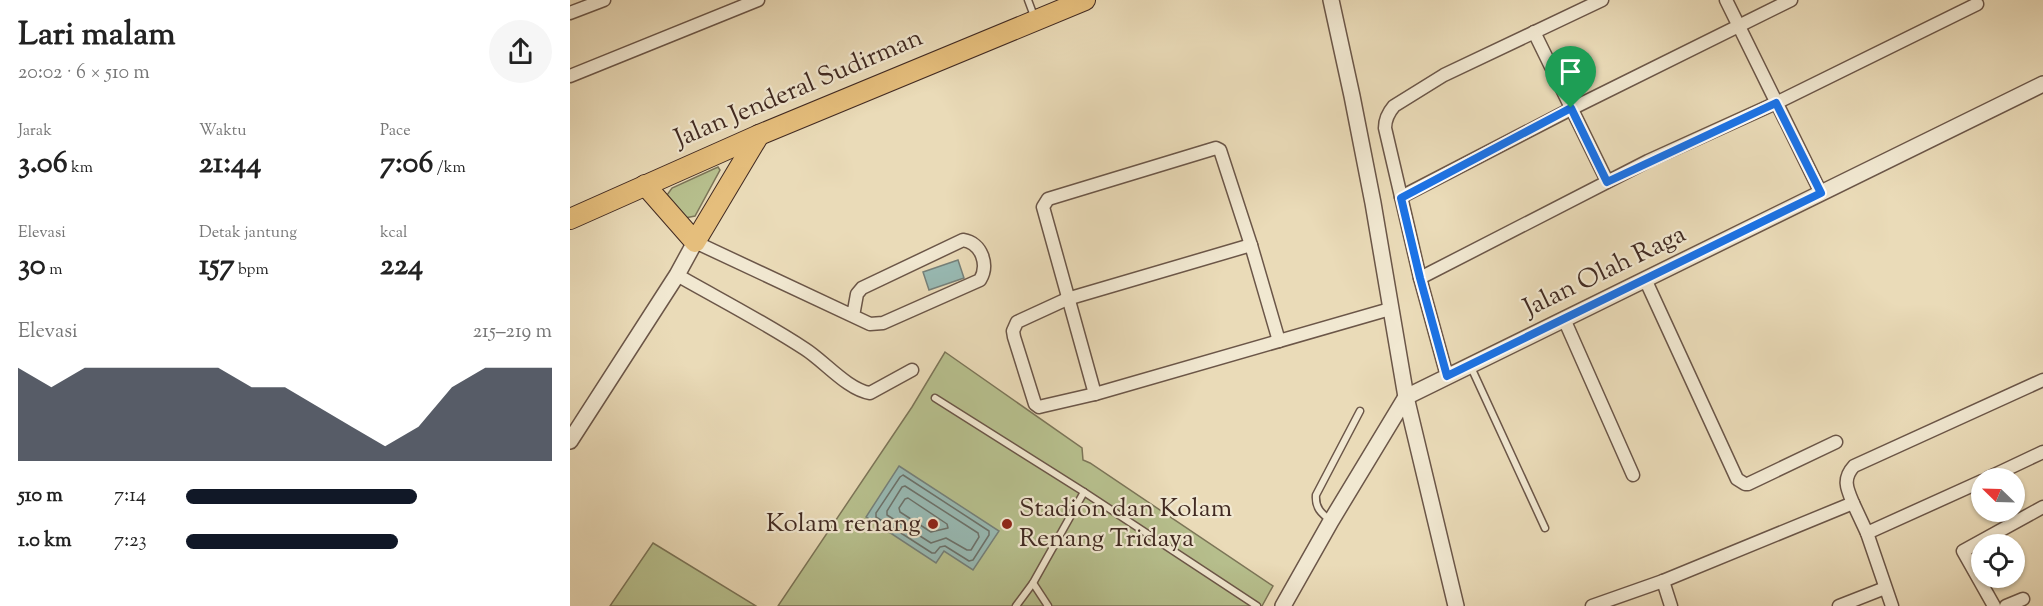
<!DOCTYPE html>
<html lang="id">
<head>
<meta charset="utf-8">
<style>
	:root { --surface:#fff; --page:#f6f6f6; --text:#222; --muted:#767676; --accent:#111827 }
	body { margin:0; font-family:"Sorts Mill Goudy",serif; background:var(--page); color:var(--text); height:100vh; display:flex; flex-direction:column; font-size:22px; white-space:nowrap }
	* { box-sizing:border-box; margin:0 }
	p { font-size:20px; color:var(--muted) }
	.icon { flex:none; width:33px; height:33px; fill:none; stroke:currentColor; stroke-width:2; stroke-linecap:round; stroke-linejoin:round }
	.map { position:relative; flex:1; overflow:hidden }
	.panel { display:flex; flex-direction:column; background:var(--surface); width:570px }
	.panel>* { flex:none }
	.needle { width:39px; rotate:293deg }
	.buttons { position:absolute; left:1401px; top:468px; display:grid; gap:12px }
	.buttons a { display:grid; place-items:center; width:54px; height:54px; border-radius:50%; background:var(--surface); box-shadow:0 2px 4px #0004; font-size:30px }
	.pin { position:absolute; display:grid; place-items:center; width:51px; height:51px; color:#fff; margin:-62px -26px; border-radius:50% 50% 50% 0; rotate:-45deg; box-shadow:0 0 6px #0007 }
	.pin .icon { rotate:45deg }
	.round { display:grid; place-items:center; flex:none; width:63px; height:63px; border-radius:32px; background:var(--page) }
	.headline { display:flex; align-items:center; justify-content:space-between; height:102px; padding:0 18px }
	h1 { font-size:33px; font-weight:700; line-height:45px }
	.metrics { display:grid; grid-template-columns:repeat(3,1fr); gap:9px; height:102px; padding:6px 18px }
	.metrics div { display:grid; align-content:center }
	.metrics b { font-size:30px; font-weight:700 }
	.metrics small { font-size:16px; font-weight:400 }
	.metrics p { font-size:16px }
	.chart { height:168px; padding:12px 18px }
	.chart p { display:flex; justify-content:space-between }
	.chart svg { width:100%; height:108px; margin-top:6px; fill:var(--accent); opacity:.7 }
	ul { padding:0 18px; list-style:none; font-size:20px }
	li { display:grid; grid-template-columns:96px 72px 1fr; align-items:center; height:45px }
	li i { height:15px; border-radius:8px; background:var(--accent) }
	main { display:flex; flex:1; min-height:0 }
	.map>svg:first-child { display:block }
	.green { fill:#b7c08e; stroke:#7c7558; stroke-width:1.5 }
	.water { fill:#98bab4; stroke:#75807a; stroke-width:1.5 }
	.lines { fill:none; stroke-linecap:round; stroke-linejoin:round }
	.shore { stroke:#6c726b; stroke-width:1.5 }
	.service-casing { stroke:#6b5648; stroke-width:9 }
	.minor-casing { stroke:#6b5648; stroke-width:15 }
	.tertiary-casing { stroke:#6b5648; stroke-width:18 }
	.primary-casing { stroke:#412a22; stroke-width:22 }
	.service { stroke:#f1e8d1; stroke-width:6 }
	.minor { stroke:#f1e8d1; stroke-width:12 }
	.tertiary { stroke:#f1e8d1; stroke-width:15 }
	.primary { stroke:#e5be7c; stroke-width:20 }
	.route-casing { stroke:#fff; stroke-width:12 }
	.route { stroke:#1a73e8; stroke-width:8 }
	.poi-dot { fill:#8f2418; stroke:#f1e8d1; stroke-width:2 }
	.labels { text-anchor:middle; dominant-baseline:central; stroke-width:4.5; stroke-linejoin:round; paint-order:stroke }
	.street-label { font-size:26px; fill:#412a22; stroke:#f1e8d1 }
	.poi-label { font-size:26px; fill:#412a22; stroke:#f1e8d1; text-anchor:start }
</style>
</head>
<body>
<main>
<section class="panel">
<div class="headline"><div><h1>Lari malam</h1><p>20:02 · 6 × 510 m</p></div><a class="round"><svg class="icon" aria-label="share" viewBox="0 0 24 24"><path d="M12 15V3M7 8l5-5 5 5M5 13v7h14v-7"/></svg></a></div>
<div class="metrics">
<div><p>Jarak</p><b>3.06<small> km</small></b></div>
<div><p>Waktu</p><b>21:44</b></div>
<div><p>Pace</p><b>7:06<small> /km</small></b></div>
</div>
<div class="metrics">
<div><p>Elevasi</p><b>30<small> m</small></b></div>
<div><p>Detak jantung</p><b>157<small> bpm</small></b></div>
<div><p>kcal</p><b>224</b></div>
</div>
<div class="chart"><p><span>Elevasi</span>215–219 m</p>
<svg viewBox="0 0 160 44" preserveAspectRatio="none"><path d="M0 44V6L10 14L20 6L30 6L40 6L50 6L60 6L70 14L80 14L90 22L100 30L110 38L120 30L130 14L140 6L150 6L160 6V44z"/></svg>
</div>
<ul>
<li><b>510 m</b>7:14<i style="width:63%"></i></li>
<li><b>1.0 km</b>7:23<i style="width:58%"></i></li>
</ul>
</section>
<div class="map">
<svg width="1473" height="606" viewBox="0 0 1473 606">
	<rect width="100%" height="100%" fill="#eadbb8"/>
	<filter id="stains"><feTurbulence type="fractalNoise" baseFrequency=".00333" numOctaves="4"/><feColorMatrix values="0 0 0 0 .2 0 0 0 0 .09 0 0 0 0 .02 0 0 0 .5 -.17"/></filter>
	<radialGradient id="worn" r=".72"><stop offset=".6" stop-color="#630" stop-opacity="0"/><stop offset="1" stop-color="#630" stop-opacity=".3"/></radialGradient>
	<!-- green -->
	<g class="green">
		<path d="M148,167L150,170L125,216L115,218L97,195L102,188Z"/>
		<path d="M375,352L512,448L513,460L520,463L703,586L692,606H208L342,407Z"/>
		<path d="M83,543L186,606H40Z"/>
	</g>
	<!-- water -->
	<g class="water">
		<path d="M388,260L394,278L359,290L353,272Z"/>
		<path d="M329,466L429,531L403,570L374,551L366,563L296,517Z"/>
	</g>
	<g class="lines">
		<!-- shore -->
		<g class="shore">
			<path d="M333,475L419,531V535L403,560L399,561L375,546L370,547L365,553H362L306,517V513L330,477Z"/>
			<path d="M335,486L408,533L409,537L401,550H397L376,538L361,543L317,515V511L332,487Z"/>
			<path d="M338,498L377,524L378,528L361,532L330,512L329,508L335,499Z"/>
		</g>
		<defs>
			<g id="service">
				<path d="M458,0L464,16"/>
				<path d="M900,365L975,528"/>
				<path d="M365,398L514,492L687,606"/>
				<path d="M761,521C751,513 745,508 746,495L790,411"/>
				<path d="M463,583L478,606"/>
				<path d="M446,606L463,583L514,492"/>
			</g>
			<g id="minor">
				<path d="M1156,0L1251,193"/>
				<path d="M0,13L34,0"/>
				<path d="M964,32L1037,181"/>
				<path d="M0,76L188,0"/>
				<path d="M831,197L1001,109L1221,0"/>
				<path d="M125,242L300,324L313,323L410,280C419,265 412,243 393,240L292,288L287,294L283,316"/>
				<path d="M681,245L497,299L447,322L443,331L444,337L465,404L469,407L473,406L525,394L820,309"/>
				<path d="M107,275C149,299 194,322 235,349C254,361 278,390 300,393L342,370"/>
				<path d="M850,278L1078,161L1206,103L1407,4"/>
				<path d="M1075,279L1167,479L1175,484H1178L1266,442"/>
				<path d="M994,319L1063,475"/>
				<path d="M877,376L850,278L815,128C815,119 818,113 824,106L874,75L1032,0"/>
				<path d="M525,394L473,207L478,199L646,148L650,150L681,245L709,341"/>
				<path d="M1418,478L1473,452"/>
				<path d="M1283,503C1277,489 1272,479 1284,466L1473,380"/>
				<path d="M1297,533L1412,481"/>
				<path d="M1093,581L1101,606"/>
				<path d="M1022,606L1093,581L1283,503L1297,533L1322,606"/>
				<path d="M1269,606L1315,588"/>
				<path d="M1424,606L1393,551L1473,507"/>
				<path d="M1436,606L1453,599"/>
			</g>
			<g id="tertiary">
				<path d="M761,0L782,96L803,203L836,397L886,606"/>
				<path d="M0,441L107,275L125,242"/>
				<path d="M713,606L761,521L836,397L1473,84"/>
			</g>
			<g id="primary">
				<path d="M75,185L125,242L189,135"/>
				<path d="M0,219L189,135L515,0"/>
			</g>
		</defs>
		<!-- service casing -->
		<use href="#service" class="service-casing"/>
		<!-- minor casing -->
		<use href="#minor" class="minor-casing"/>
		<!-- tertiary casing -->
		<use href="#tertiary" class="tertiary-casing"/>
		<!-- primary casing -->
		<use href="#primary" class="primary-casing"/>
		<!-- service -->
		<use href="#service" class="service"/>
		<!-- minor -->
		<use href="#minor" class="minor"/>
		<!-- tertiary -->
		<use href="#tertiary" class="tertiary"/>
		<!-- primary -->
		<use href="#primary" class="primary"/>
	</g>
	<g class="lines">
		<defs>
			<path id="route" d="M1206,103L1251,193L877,376L850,278L831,198L1001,108L1037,182Z"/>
		</defs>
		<!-- route casing -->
		<use href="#route" class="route-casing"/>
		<!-- route -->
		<use href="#route" class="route"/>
	</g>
	<!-- markers -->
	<g class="poi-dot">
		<circle cx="363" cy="524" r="6"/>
		<circle cx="437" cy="524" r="6"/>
	</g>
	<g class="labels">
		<!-- street labels -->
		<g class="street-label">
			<text transform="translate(229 89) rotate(-23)">Jalan Jenderal Sudirman</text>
			<text transform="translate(1035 272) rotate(-26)">Jalan Olah Raga</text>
		</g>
		<!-- poi labels -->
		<g class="poi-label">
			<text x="449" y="509">Stadion dan Kolam<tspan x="449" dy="30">Renang Tridaya</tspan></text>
			<text x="351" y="524" text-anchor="end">Kolam renang</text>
		</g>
	</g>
	<rect width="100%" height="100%" filter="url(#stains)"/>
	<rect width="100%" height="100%" fill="url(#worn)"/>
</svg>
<div class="buttons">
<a><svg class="needle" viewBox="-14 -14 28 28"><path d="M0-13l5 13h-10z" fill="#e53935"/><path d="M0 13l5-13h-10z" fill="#767676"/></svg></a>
<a><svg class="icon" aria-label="locate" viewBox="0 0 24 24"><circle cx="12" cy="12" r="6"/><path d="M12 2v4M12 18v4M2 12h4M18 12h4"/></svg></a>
</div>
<div class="pin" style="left:1001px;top:108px;background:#1e9e55"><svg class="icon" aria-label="arrive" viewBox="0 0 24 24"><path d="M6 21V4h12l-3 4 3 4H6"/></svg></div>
</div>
</main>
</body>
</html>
